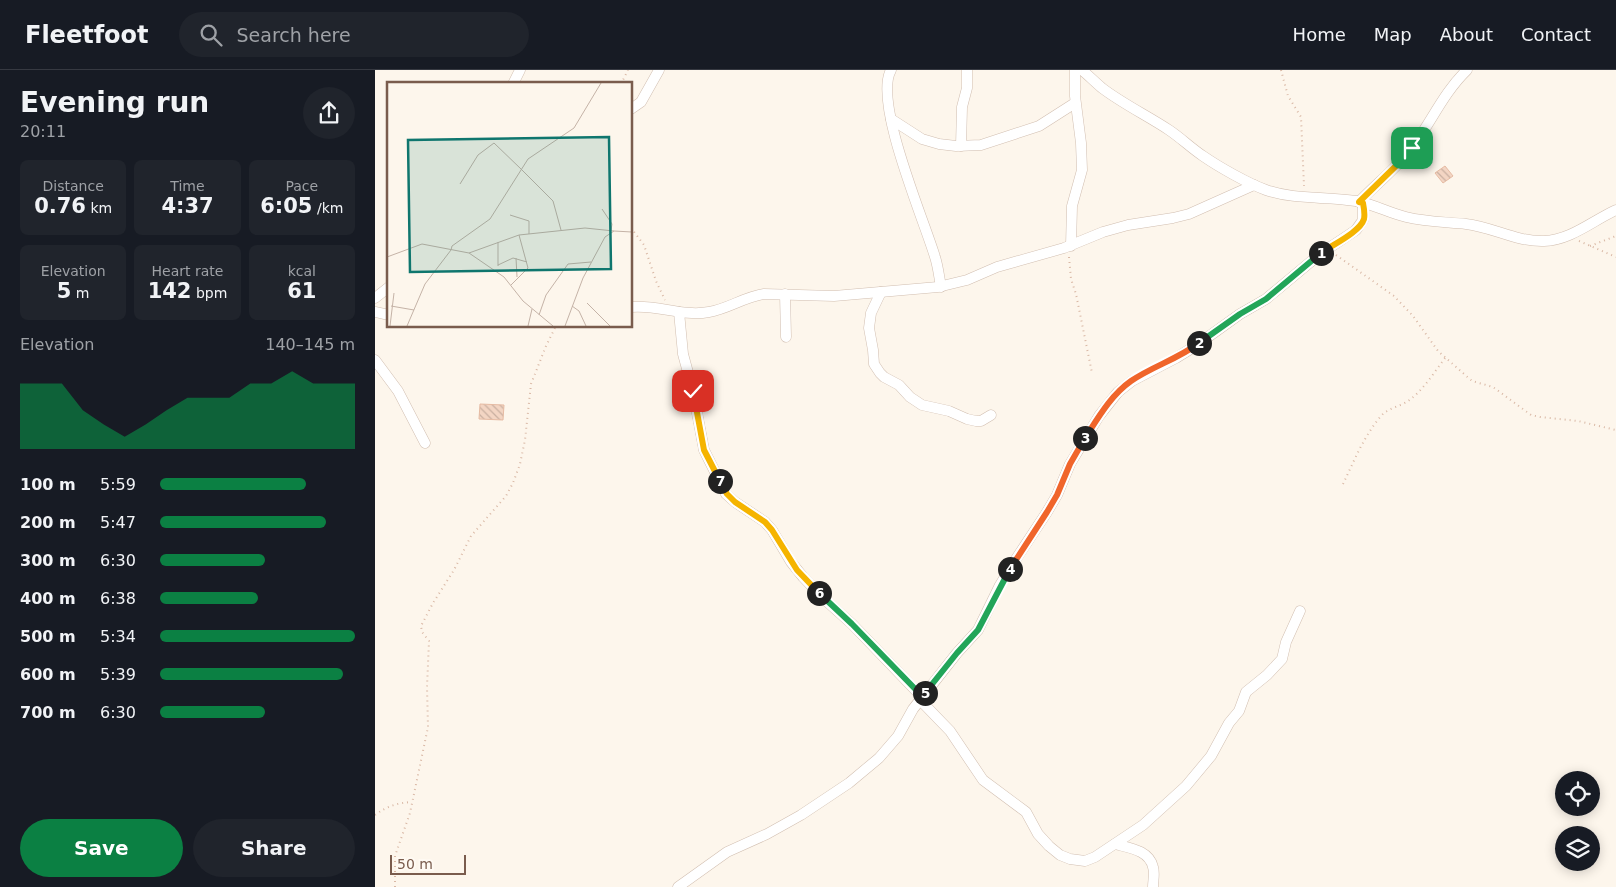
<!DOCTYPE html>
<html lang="en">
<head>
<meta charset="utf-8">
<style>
	:root { --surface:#171b24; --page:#20242c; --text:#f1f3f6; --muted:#9ea1a6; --line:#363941; --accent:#0b8043 }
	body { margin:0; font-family:"DejaVu Sans",sans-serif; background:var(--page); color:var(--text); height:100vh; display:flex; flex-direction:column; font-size:19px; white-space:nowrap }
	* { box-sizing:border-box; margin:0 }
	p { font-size:16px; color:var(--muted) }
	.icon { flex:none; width:28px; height:28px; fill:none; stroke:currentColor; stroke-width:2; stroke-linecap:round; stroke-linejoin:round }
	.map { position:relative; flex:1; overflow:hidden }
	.drawer { display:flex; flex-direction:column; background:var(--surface); width:375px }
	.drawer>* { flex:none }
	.fabs { position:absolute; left:1180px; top:701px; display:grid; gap:10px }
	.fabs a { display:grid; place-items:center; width:45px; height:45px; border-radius:50%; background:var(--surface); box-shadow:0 2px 12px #0003; font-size:25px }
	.scale { position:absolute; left:15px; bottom:12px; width:76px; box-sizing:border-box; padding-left:5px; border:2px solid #7a5c4d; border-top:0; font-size:14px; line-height:18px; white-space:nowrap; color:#7a5c4d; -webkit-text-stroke:4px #fffaf3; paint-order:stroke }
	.pin { position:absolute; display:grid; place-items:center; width:42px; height:42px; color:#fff; margin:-21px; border-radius:10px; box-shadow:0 2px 8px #0006 }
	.km { position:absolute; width:25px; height:25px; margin:-12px; border-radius:50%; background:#222; color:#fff; font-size:14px; line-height:25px; text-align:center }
	.round { display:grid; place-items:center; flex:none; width:52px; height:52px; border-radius:26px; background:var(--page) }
	.headline { display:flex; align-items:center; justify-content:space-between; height:85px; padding:0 20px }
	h1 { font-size:28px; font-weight:700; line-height:38px }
	.figures { display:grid; grid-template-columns:repeat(3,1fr); gap:8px; height:85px; padding:5px 20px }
	.figures div { display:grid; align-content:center; border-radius:8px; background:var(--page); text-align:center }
	.figures b { font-size:21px; font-weight:700 }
	.figures small { font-size:14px; font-weight:400 }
	.figures p { font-size:14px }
	.chart { height:140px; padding:10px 20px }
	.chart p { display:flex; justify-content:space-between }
	.chart svg { width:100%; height:90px; margin-top:5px; fill:var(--accent); opacity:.7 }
	.primary-button { display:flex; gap:10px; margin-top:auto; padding:10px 20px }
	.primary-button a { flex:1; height:58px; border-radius:30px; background:var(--accent); color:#fff; font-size:20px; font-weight:700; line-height:58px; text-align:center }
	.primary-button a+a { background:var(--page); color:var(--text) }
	ul { padding:0 20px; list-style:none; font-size:16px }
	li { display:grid; grid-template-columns:80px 60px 1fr; align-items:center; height:38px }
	li i { height:12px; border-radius:6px; background:var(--accent) }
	header { display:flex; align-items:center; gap:30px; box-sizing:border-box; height:70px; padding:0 25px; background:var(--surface); border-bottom:1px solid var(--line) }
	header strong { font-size:24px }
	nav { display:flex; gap:28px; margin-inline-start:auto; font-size:18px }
	.search { width:350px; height:45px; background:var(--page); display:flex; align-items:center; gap:12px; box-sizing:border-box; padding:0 18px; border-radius:28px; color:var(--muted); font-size:19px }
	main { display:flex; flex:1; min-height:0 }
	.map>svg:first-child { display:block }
	.building { fill:url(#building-back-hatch); stroke:#e6bba3 }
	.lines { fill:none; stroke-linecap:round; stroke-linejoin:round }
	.minor-casing { stroke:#d1beb0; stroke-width:11 }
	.path { stroke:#d9b8a5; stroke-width:2; stroke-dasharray:1 4; stroke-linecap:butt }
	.minor { stroke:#fff; stroke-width:10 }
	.split-1-casing { stroke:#fff; stroke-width:10 }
	.split-2-casing { stroke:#fff; stroke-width:10 }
	.split-3-casing { stroke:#fff; stroke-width:10 }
	.split-4-casing { stroke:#fff; stroke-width:10 }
	.split-5-casing { stroke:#fff; stroke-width:10 }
	.split-6-casing { stroke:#fff; stroke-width:10 }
	.split-7-casing { stroke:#fff; stroke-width:10 }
	.split-8-casing { stroke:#fff; stroke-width:10 }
	.split-1 { stroke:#f5b400; stroke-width:6 }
	.split-2 { stroke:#22a559; stroke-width:6 }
	.split-3 { stroke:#f0652b; stroke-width:6 }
	.split-4 { stroke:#f0652b; stroke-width:6 }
	.split-5 { stroke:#22a559; stroke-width:6 }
	.split-6 { stroke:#22a559; stroke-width:6 }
	.split-7 { stroke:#f5b400; stroke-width:6 }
	.split-8 { stroke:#f5b400; stroke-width:6 }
	.inset-road { fill:none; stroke:#c5b3a7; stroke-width:1 }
	.view { fill:#0f766e; fill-opacity:0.15; stroke:#0f766e; stroke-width:2.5 }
	.inset-edge { fill:none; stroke:#7a5c4d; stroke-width:2.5 }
</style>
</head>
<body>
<header>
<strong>Fleetfoot</strong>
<div class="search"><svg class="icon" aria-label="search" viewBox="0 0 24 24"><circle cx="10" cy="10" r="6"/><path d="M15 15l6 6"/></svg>Search here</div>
<nav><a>Home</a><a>Map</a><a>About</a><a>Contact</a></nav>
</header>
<main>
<section class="drawer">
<div class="headline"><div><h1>Evening run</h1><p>20:11</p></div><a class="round"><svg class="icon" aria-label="share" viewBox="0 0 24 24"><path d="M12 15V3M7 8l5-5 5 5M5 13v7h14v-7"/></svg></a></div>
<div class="figures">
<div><p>Distance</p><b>0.76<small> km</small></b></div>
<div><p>Time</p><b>4:37</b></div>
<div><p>Pace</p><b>6:05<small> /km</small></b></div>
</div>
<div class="figures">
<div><p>Elevation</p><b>5<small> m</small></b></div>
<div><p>Heart rate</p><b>142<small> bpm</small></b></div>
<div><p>kcal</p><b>61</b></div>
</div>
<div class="chart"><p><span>Elevation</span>140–145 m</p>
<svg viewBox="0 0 160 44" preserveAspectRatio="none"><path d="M0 44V12L10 12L20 12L30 25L40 32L50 38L60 32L70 25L80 19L90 19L100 19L110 12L120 12L130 6L140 12L150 12L160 12V44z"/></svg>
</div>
<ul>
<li><b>100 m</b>5:59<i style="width:75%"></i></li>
<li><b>200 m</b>5:47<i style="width:85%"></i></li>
<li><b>300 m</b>6:30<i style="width:54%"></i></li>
<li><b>400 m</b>6:38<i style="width:50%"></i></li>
<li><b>500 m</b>5:34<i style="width:100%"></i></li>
<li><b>600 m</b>5:39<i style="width:94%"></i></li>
<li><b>700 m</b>6:30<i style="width:54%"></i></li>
</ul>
<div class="primary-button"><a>Save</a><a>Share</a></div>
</section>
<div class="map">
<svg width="1241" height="817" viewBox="0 0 1241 817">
	<defs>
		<pattern id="building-back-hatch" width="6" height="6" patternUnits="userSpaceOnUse" patternTransform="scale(1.25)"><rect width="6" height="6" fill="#f3d5c3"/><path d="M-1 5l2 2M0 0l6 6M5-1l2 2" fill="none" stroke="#cab0a1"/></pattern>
	</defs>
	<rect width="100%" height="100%" fill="#fdf6ec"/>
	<!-- building -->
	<g class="building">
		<path d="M1070,96L1078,106L1068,113L1060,103Z"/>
		<path d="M105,334L129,335L128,350L104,349Z"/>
	</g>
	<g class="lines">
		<defs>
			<g id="minor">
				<path d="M516,0C498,32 549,150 560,187C563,196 564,206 566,217"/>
				<path d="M707,0C714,6 720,12 727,18C748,34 773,46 794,60C806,68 816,78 828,86C844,97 872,113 891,120C920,130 950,126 981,131C998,134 1014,143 1031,147C1051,152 1071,152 1091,154C1118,157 1141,172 1169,171C1196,170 1217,151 1241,140"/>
				<path d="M138,14L145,0"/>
				<path d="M256,39L266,32L284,0"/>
				<path d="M516,49L547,69L564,74L581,76L606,75L664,56L700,33"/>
				<path d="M586,76L587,37L592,18V0"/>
				<path d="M984,132C1001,114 1021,99 1036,79C1056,53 1068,23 1092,0"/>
				<path d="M696,176L697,136L707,100L706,73L700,26V0"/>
				<path d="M506,222L496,243L494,258L498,280L499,294L505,303L509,307L524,315L535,327L547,335L574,341L592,349L601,351H606L616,345"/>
				<path d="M410,224L411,267"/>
				<path d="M0,228L14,217"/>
				<path d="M256,237C282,234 307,247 334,242C353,239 369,227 389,224L459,226L563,217L592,210L622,197L689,178L728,162L753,155L798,148L814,144L879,115"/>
				<path d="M0,242L14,245"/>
				<path d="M304,242L308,284L318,321L329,380L351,424L360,432L390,452L397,460L416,492L428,507L449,529L477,554L547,627"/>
				<path d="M0,290L23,321L50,373"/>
				<path d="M545,630L575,661L608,710L651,742L663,764L674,776L685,785L695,789L710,791L720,787L768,755L811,716L836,686L854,653L864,641L871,622L892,605L907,589L911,572L925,541"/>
				<path d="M740,774C754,778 774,780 778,797C780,803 778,811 778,817"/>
				<path d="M303,817L352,782L392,764L426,745L474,713L504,688L523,666L538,639L582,583L603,560L625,515L639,492L672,442L682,425L695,394L724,346L743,322L757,311L801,288L822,275L865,244L891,229L945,184L981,160L988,150V133"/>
			</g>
		</defs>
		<!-- minor casing -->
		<use href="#minor" class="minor-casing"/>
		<!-- path -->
		<g class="path">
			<path d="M906,0L913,26L926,47L929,116"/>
			<path d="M246,14L253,0"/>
			<path d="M256,158L269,175L281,211L290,230"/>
			<path d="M1204,171L1241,187"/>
			<path d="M1215,176L1241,166"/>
			<path d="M961,185L1019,226L1038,246L1063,281L1097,311L1118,317L1156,345L1165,347L1203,351L1241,360"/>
			<path d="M694,187L696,209L701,224L717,303"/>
			<path d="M968,414C979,391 989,366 1006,346C1013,338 1024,337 1033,331C1048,321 1059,302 1071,287"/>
			<path d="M0,745C12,736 22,733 37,732"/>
			<path d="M20,817V786L35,743L53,657L52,617L54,571L47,562L46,556L58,533L79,500L96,466L131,426L138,413L145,394L150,370L156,314L171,276L181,256"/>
		</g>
		<!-- minor -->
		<use href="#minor" class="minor"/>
	</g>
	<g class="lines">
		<defs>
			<path id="split-1" d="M946,183C957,175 985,162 989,149C990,144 989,138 988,133L984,132L1026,91L1037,78"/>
			<path id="split-2" d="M824,273L865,244L891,229L946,183"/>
			<path id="split-3" d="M710,368C723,348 736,325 756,311C778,296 803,289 824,273"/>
			<path id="split-4" d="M635,499L672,442L682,425L695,394L710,368"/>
			<path id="split-5" d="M550,623L582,583L603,560L635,499"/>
			<path id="split-6" d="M444,523L477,554L548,627L550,623"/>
			<path id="split-7" d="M345,411L352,424L360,432L390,452L397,460L422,500L444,523"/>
			<path id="split-8" d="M318,321L329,380L345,411"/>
		</defs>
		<!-- split-1 casing -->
		<use href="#split-1" class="split-1-casing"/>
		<!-- split-2 casing -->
		<use href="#split-2" class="split-2-casing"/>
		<!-- split-3 casing -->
		<use href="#split-3" class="split-3-casing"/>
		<!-- split-4 casing -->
		<use href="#split-4" class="split-4-casing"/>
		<!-- split-5 casing -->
		<use href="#split-5" class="split-5-casing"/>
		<!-- split-6 casing -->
		<use href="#split-6" class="split-6-casing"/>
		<!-- split-7 casing -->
		<use href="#split-7" class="split-7-casing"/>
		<!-- split-8 casing -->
		<use href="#split-8" class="split-8-casing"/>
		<!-- split-1 -->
		<use href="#split-1" class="split-1"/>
		<!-- split-2 -->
		<use href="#split-2" class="split-2"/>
		<!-- split-3 -->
		<use href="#split-3" class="split-3"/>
		<!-- split-4 -->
		<use href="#split-4" class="split-4"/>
		<!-- split-5 -->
		<use href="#split-5" class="split-5"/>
		<!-- split-6 -->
		<use href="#split-6" class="split-6"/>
		<!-- split-7 -->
		<use href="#split-7" class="split-7"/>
		<!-- split-8 -->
		<use href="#split-8" class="split-8"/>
	</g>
	<!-- overview -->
	<g transform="translate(12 12)">
		<rect width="245" height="245" fill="#fdf6ec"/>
		<path class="inset-road" d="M134,87L166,119L174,148M73,102L91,73L107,61L134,87M215,127L225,142L224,148M123,133L142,139V152M64,168L65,164L103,137L141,77L187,46L214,1M82,171L132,153L198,146L227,149M0,175L35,162L82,171L117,195L136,219L166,244M129,176L130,195M111,183L126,176L140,180M111,184V160M124,203L141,186L132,153M200,221L223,244M4,224L27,228M185,224L192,229L199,244M152,233L159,213L181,182L204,180M3,244L7,211M20,244L38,202L64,168M141,244L145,227M178,244L196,196L218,155L227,149L245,150"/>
		<path class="view" d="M222,55L224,187L23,190L21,58Z"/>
		<rect width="245" height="245" class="inset-edge"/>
	</g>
</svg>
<div class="fabs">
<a><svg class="icon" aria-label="locate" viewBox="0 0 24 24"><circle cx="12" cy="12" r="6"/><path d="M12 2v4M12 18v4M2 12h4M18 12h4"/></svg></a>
<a><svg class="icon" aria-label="layers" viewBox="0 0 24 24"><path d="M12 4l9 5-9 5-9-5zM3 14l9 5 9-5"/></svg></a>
</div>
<div class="scale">50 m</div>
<div class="pin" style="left:1037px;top:78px;background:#1e9e55"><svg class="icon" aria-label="arrive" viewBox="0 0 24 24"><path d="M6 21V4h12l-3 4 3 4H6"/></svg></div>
<div class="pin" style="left:318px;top:321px;background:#d93025"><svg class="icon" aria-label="check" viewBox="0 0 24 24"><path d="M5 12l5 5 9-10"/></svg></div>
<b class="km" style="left:946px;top:183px">1</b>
<b class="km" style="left:824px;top:273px">2</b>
<b class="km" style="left:710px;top:368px">3</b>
<b class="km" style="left:635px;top:499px">4</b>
<b class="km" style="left:550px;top:623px">5</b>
<b class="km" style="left:444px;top:523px">6</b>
<b class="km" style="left:345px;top:411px">7</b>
</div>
</main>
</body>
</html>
